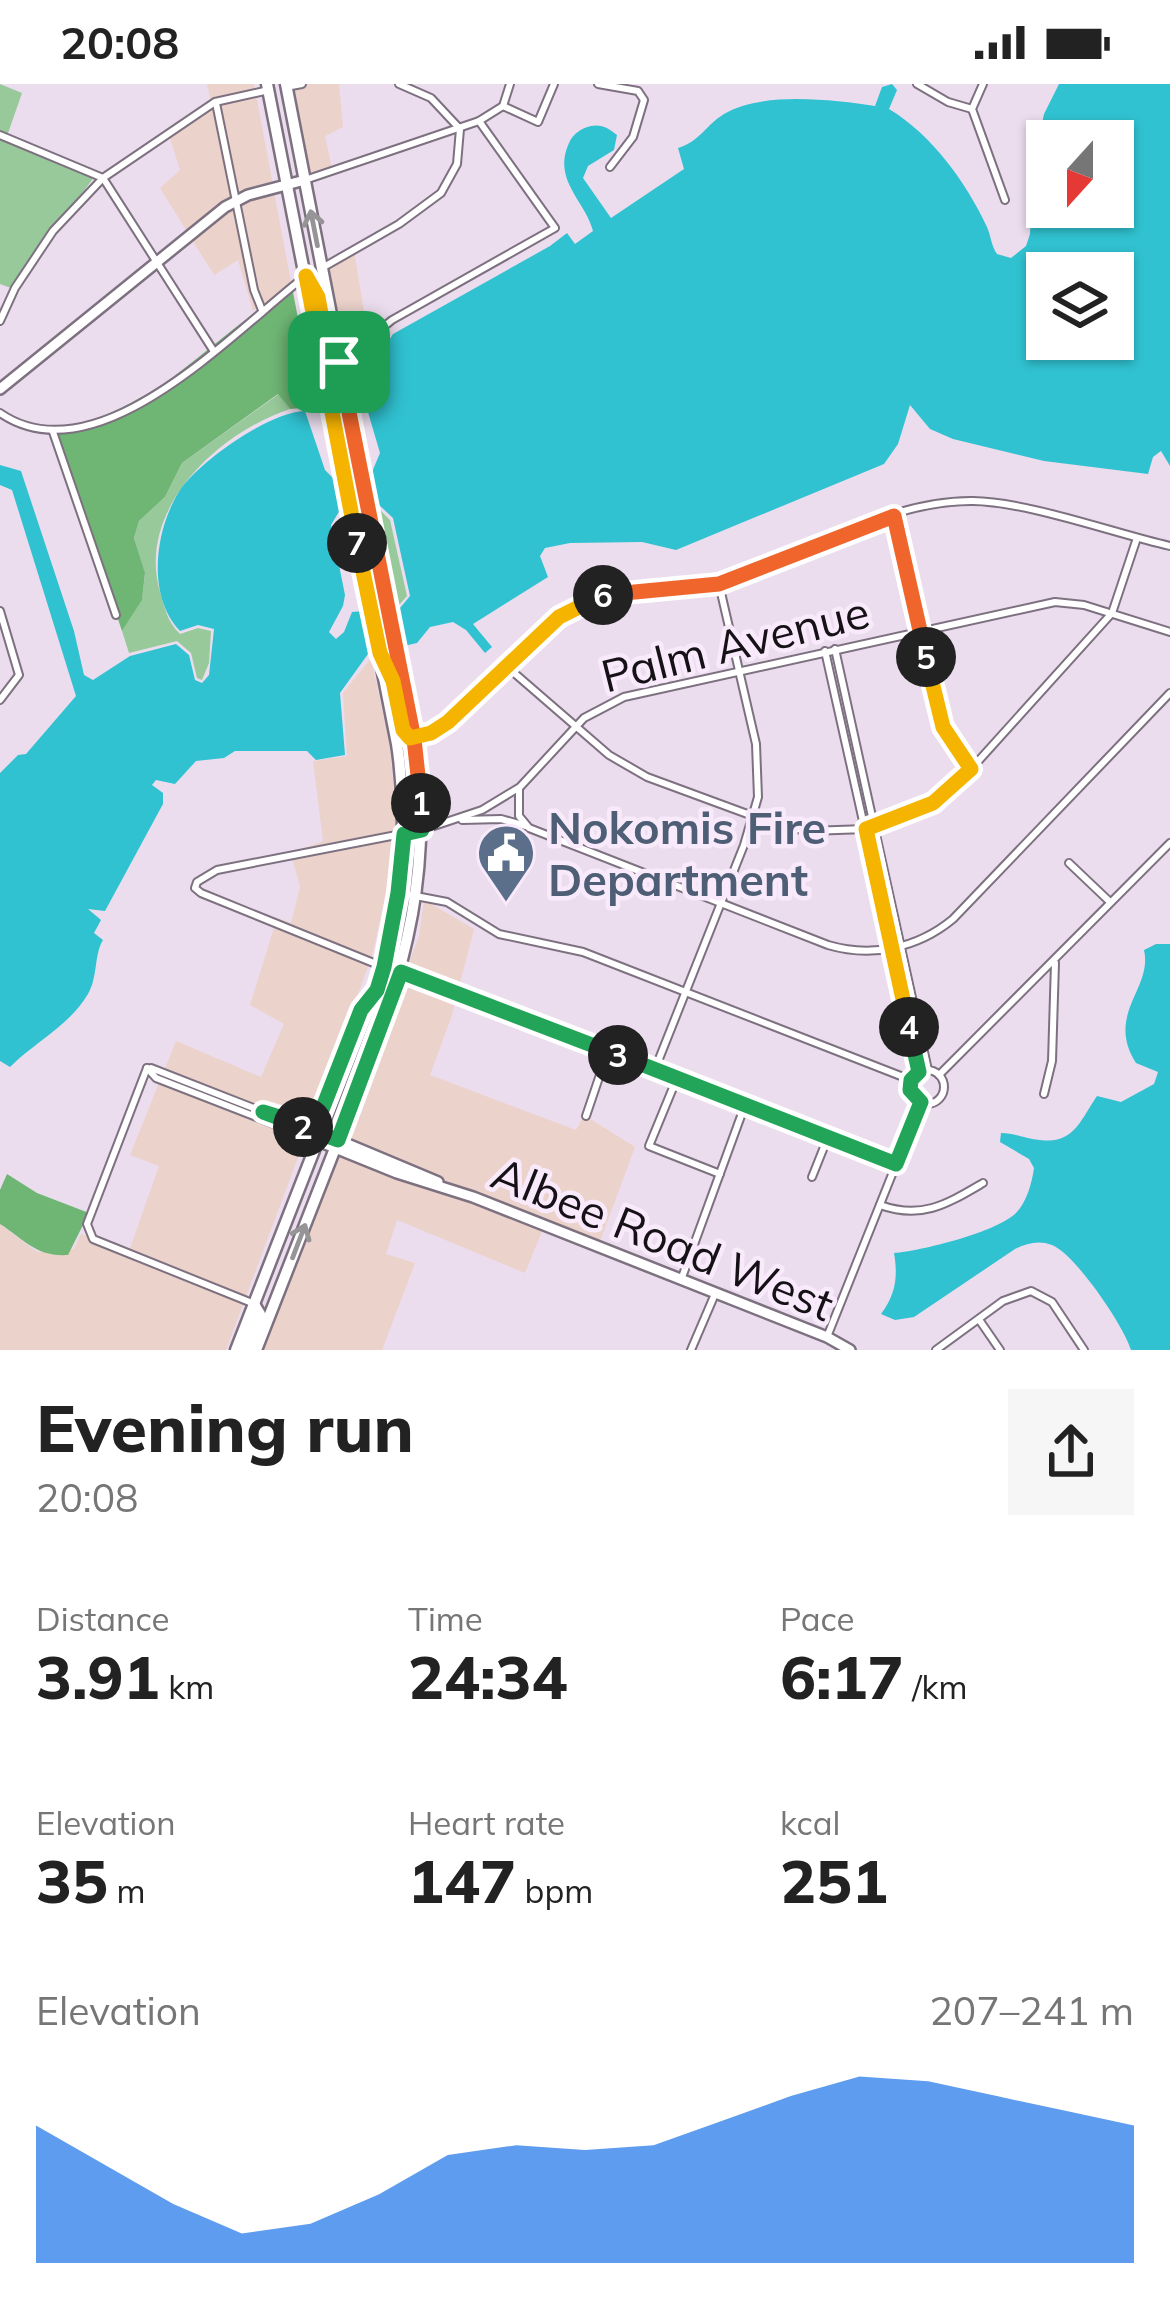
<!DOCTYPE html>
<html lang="en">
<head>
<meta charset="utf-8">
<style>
	:root { --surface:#fff; --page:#f6f6f6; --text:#222; --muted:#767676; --accent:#1a73e8 }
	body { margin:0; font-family:Mulish,sans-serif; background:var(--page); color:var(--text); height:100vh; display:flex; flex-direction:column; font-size:45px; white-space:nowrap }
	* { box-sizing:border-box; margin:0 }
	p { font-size:39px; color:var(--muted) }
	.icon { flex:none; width:66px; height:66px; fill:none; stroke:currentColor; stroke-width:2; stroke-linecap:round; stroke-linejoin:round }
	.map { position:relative; height:1266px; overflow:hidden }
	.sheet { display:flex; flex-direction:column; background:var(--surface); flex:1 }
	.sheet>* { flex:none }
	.needle { width:78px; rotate:201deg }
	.fabs { position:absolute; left:1026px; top:36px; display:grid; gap:24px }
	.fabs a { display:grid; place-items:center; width:108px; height:108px; border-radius:0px; background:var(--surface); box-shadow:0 3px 9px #0004; font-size:60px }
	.pin { position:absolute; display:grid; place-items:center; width:102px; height:102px; color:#fff; margin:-51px; border-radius:24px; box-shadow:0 6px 18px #0006 }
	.km { position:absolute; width:60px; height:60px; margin:-30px; border-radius:50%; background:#222; color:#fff; font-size:33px; line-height:60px; text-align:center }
	.round { display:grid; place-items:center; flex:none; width:126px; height:126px; border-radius:0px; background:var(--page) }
	.headline { display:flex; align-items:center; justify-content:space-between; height:204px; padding:0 36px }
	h1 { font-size:66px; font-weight:800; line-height:90px }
	.stats { display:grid; grid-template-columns:repeat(3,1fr); gap:18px; height:204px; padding:12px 36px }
	.stats div { display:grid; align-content:center }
	.stats b { font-size:60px; font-weight:800 }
	.stats small { font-size:33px; font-weight:400 }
	.stats p { font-size:33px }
	.chart { height:336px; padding:24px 36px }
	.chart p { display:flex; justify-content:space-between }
	.chart svg { width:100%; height:216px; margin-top:12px; fill:var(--accent); opacity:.7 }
	.status { display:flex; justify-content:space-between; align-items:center; height:84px; padding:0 60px; background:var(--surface); direction:ltr }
	.status svg { height:33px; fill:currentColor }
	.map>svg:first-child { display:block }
	.commercial { fill:#ebd2cb }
	.green { fill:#97c99a }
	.forest { fill:#6fb674 }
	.water { fill:#30c2d1; fill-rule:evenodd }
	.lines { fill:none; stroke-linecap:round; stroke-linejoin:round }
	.street-casing { stroke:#7d7180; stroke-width:10 }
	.secondary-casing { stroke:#7d7180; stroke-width:14 }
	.primary-casing { stroke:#7d7180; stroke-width:15 }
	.street { stroke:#fff; stroke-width:6 }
	.secondary { stroke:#fff; stroke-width:9 }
	.primary { stroke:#fff; stroke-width:10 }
	.oneway { stroke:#969497 }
	.split-1-casing { stroke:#fff; stroke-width:24 }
	.split-2-casing { stroke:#fff; stroke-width:24 }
	.split-3-casing { stroke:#fff; stroke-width:24 }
	.split-4-casing { stroke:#fff; stroke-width:24 }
	.split-5-casing { stroke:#fff; stroke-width:24 }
	.split-6-casing { stroke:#fff; stroke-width:24 }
	.split-7-casing { stroke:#fff; stroke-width:24 }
	.split-8-casing { stroke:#fff; stroke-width:24 }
	.split-1 { stroke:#f0652b; stroke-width:15 }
	.split-2 { stroke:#22a559; stroke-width:15 }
	.split-3 { stroke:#22a559; stroke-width:15 }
	.split-4 { stroke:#22a559; stroke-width:15 }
	.split-5 { stroke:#f5b400; stroke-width:15 }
	.split-6 { stroke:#f0652b; stroke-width:15 }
	.split-7 { stroke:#f5b400; stroke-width:15 }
	.split-8 { stroke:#f5b400; stroke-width:15 }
	.labels { text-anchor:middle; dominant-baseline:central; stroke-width:9; stroke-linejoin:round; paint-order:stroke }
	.street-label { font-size:45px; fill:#161117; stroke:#f8eafb }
	.service-label { font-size:45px; font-weight:bold; fill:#4e5e75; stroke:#f8eafb; text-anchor:start }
</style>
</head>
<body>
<div class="status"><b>20:08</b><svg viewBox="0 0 49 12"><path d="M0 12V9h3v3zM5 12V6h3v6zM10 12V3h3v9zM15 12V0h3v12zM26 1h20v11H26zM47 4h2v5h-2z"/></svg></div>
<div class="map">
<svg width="1170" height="1266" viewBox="0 0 1170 1266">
	<rect width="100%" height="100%" fill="#ebddee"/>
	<!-- commercial -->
	<g class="commercial">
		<path d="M207,0H254L273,101L188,149L160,104L180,86L168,48L211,18Z"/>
		<path d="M289,0H339L343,43L325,52L333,89L311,95Z"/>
		<path d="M274,108L292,203L253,227L238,176L214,191L191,154L217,132L249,114Z"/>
		<path d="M354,167L368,251L344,263L327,177Z"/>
		<path d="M371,574L390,662L397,747L384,819L372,872L312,1035L299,1043L309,1044L226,1266H0V1140L37,1168L74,1165L81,1150L129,1167L159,1082L130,1071L176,957L261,993L284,940L250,921L277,834L291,839L300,803L291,769L323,757L313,677L347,672L343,609Z"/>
		<path d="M424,816L474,845L451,934L430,991L576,1046L584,1031L635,1063L599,1160L343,1054L419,852Z"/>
		<path d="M337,1069L543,1145L525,1189L397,1136L386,1170L415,1179L382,1266H262Z"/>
	</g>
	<!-- green -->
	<g class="green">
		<path d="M0,0L22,9L6,55L95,92L11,204L0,200Z"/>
		<path d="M279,310L290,325C218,349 136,425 160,508C165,525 167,537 180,550L198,544L211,547L209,579L202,596L197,594L191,569L177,557L129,569L122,547L142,515L145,490L134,454L139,437L165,413L182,379Z"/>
		<path d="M377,423L390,436L407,512L399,521L393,522L371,424Z"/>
	</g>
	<!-- forest -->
	<g class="forest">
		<path d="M292,203L315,323L290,325L278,310L182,379L165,413L139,437L134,454L145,489L142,516L122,547L56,351C96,336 138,319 173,293C213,263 249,230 292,203Z"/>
		<path d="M7,1090L37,1109L89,1129L68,1171C36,1173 25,1156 0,1140V1106Z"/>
	</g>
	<!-- water -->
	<g class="water">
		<path d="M892,0L897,6L889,25C932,51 966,98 987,143C991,152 991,161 997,170L1011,174L1026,162L1030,150L1034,76L1044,30L1059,0H1170V382L1161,367L1153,373L1148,390L1044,377L953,355L930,345L910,321L898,360L884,380L676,466L642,458L570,459L545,464L540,472L548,493L473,540L492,563L485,569L466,546L453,538L430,543L417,559L368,570L340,609L345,671L316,676L307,667H235L224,674L196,677L175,700L156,696L152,701L163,709V720L105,827L88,825L101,836L94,849L103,856C94,870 98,893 88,910C69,942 35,958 10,983L0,977V689L18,671L26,670L76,612L12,406L0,401V381L21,387L74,547L84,591L93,596L130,572L176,560L189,571L195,596L202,599L209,591L214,545L198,541L180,547C146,511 155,445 180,406C200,377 269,328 305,327L325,386L332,393L372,388L380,369L365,318L374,280L393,250L550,162L567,149L575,160L593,147C585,116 552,96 569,59C573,50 581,44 591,42C602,40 608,44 617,51L614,66L588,82L583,94L611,134L684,85L678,64C699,58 706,41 724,30C762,7 833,16 875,22L882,3ZM1047,57H1113V123H1047ZM1047,189H1113V255H1047ZM378,420L393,434L410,512L400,524L352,528L344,548L336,555L329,548L343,522L345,511L331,441L340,426Z"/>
		<path d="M1156,860H1170V1266H1131C1124,1242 1075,1170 1052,1161C1039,1156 1027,1159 1015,1165L914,1233L895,1236L881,1230C896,1210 898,1192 894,1169C921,1167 997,1148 1016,1129C1027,1118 1032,1098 1034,1084L1029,1075L1000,1058L1001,1049C1014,1049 1026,1055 1040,1056C1074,1061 1081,1035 1097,1012L1121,1018L1154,1000L1158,988L1136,979C1105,930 1153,905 1144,866Z"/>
	</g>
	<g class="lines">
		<defs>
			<g id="street">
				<path d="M598,0L638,7L644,16L633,53L610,83"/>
				<path d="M917,0L948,18L972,25"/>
				<path d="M983,0L972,25L1005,116"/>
				<path d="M286,3L302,0"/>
				<path d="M216,19L254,206L262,226"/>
				<path d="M503,22L538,38L554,0"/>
				<path d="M0,51L103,94L213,266"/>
				<path d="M305,96L479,37L503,22L510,0"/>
				<path d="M322,184L399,140L441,109L457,80L460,45L431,14L399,0"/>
				<path d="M0,237L15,204L53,147L103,94L215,18L269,6"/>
				<path d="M342,276L392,236L555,144L479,37"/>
				<path d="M0,329C96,395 230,251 303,194"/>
				<path d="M53,348L116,531"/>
				<path d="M895,433L940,635L950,658L971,685"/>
				<path d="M0,527L19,591L0,616"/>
				<path d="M835,565L928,986"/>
				<path d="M825,567L919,988"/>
				<path d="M505,581L609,671L647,693L780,742L809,747L866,745L924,724L963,694L1112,529L1137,454"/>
				<path d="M414,655C474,635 514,561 568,526C615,497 671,515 721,499C803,474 884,416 973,417C1029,418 1113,449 1170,462"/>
				<path d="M519,706V732L529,744L828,861C872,874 918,864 953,835L1170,609"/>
				<path d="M462,736L501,735L526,742"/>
				<path d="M1069,779L1110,818"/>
				<path d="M400,809L447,818L499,850L583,868L911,996"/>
				<path d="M381,882L201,809L195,804L197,798L217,786L422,746L482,726L520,703L584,634L624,613L1055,518L1084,521L1170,548"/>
				<path d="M401,888L896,1080"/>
				<path d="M147,984L87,1140L93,1155L252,1219"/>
				<path d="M147,984L156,994L318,1057"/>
				<path d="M151,984L261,1027"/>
				<path d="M655,985L744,761L758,713L756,660L719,500"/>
				<circle cx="927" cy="1003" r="17"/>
				<path d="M939,991L1170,759"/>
				<path d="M677,994L649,1062L720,1090"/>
				<path d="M1044,1010L1052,977L1055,879"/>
				<path d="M586,1032L608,967"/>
				<path d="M812,1093L828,1053"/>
				<path d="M880,1121C922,1136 947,1120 983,1099"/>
				<path d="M681,1196L745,1021"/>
				<path d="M980,1237L1000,1266"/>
				<path d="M827,1253L921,1018"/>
				<path d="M691,1266L715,1210"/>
				<path d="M936,1266L1003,1217L1031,1207L1052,1218L1084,1266"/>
			</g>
			<g id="secondary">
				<path d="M0,305L225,123L248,111L305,96"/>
				<path d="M321,1049L438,1098"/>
				<path d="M318,1057L397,1089L473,1113L827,1253L850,1266"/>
			</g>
			<g id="primary">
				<path d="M312,199L328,269L339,279"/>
				<path d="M390,588L403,647L414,655"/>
				<path d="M263,1028L301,1040L317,1035L361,926L371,913"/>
				<path d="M236,1266L379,900C402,822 409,740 397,660L267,0"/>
				<path d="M246,1266L260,1230L254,1220"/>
				<path d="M256,1266C285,1192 314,1118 343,1044C397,906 436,807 414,655L286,0"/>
			</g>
		</defs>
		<!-- street casing -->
		<use href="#street" class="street-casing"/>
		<!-- secondary casing -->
		<use href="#secondary" class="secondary-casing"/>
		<!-- primary casing -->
		<use href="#primary" class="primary-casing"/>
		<!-- street -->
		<use href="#street" class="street"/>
		<!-- secondary -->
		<use href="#secondary" class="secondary"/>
		<!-- primary -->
		<use href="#primary" class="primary"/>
	</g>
	<!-- one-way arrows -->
	<defs><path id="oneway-shaft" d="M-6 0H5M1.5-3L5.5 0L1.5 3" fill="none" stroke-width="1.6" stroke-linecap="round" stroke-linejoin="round" transform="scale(3)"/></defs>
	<g class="oneway">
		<use href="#oneway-shaft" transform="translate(314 144) rotate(-101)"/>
		<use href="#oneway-shaft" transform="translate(299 1157) rotate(-69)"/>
	</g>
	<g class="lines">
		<defs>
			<path id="split-1" d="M339,278L414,655L421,719"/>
			<path id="split-2" d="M303,1043L263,1028L305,1041L320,1031L361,926L377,906L384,883L398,809L404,750L422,746L421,719"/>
			<path id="split-3" d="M303,1043L338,1056L401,888L618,971"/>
			<path id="split-4" d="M618,971L896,1080L921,1018L910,1006L911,996L919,988L909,943"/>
			<path id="split-5" d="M909,943L866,745L933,719L971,685L943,643L926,573"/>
			<path id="split-6" d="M603,511L719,500L894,432L926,573"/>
			<path id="split-7" d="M357,459L380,569L393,597L403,646L410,654L431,649L448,638L559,533L603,511"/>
			<path id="split-8" d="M339,278L328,269L318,213L306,192L357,459"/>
		</defs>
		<!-- split-1 casing -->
		<use href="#split-1" class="split-1-casing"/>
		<!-- split-2 casing -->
		<use href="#split-2" class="split-2-casing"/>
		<!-- split-3 casing -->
		<use href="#split-3" class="split-3-casing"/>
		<!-- split-4 casing -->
		<use href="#split-4" class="split-4-casing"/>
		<!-- split-5 casing -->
		<use href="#split-5" class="split-5-casing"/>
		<!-- split-6 casing -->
		<use href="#split-6" class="split-6-casing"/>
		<!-- split-7 casing -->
		<use href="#split-7" class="split-7-casing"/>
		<!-- split-8 casing -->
		<use href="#split-8" class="split-8-casing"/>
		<!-- split-1 -->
		<use href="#split-1" class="split-1"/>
		<!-- split-2 -->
		<use href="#split-2" class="split-2"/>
		<!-- split-3 -->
		<use href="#split-3" class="split-3"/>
		<!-- split-4 -->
		<use href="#split-4" class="split-4"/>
		<!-- split-5 -->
		<use href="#split-5" class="split-5"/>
		<!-- split-6 -->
		<use href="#split-6" class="split-6"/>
		<!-- split-7 -->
		<use href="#split-7" class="split-7"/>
		<!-- split-8 -->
		<use href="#split-8" class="split-8"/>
	</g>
	<!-- icons -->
	<defs>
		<symbol id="civic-pin" viewBox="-11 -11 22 30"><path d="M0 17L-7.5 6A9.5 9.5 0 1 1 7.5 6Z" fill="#5c6f8a" stroke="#f8eafb"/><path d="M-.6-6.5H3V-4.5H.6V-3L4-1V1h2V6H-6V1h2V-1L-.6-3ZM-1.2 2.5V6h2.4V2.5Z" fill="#fff"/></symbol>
	</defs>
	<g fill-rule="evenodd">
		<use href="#civic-pin" x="473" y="736" width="66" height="90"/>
	</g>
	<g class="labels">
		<!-- street labels -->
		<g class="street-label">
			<text transform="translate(735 559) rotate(-14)">Palm Avenue</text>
			<text transform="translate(663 1154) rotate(22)">Albee Road West</text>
		</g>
		<!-- service labels -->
		<g class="service-label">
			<text x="548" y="743">Nokomis Fire<tspan x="548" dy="52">Department</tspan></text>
		</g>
	</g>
</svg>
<div class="fabs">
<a><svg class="needle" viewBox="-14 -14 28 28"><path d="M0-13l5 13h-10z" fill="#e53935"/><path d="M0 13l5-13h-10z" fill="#767676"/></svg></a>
<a><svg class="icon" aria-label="layers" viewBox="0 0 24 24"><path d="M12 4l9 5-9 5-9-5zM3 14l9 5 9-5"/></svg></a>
</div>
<div class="pin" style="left:339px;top:278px;background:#1e9e55"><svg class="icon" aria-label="arrive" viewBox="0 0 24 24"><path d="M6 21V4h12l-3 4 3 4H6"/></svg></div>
<b class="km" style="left:421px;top:719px">1</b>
<b class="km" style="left:303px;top:1043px">2</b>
<b class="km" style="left:618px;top:971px">3</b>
<b class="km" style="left:909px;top:943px">4</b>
<b class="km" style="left:926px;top:573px">5</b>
<b class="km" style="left:603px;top:511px">6</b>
<b class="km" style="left:357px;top:459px">7</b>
</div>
<section class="sheet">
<div class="headline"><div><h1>Evening run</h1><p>20:08</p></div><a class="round"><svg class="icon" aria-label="share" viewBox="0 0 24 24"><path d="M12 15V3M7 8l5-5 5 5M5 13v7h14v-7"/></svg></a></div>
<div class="stats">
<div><p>Distance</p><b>3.91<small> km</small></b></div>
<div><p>Time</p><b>24:34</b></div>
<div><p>Pace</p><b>6:17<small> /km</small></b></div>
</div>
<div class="stats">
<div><p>Elevation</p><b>35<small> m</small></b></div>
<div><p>Heart rate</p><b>147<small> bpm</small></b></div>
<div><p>kcal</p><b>251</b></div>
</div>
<div class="chart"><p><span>Elevation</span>207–241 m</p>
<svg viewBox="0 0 160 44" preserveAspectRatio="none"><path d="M0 44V16L10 24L20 32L30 38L40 36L50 30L60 22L70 20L80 21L90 20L100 15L110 10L120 6L130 7L140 10L150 13L160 16V44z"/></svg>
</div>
</section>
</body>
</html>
